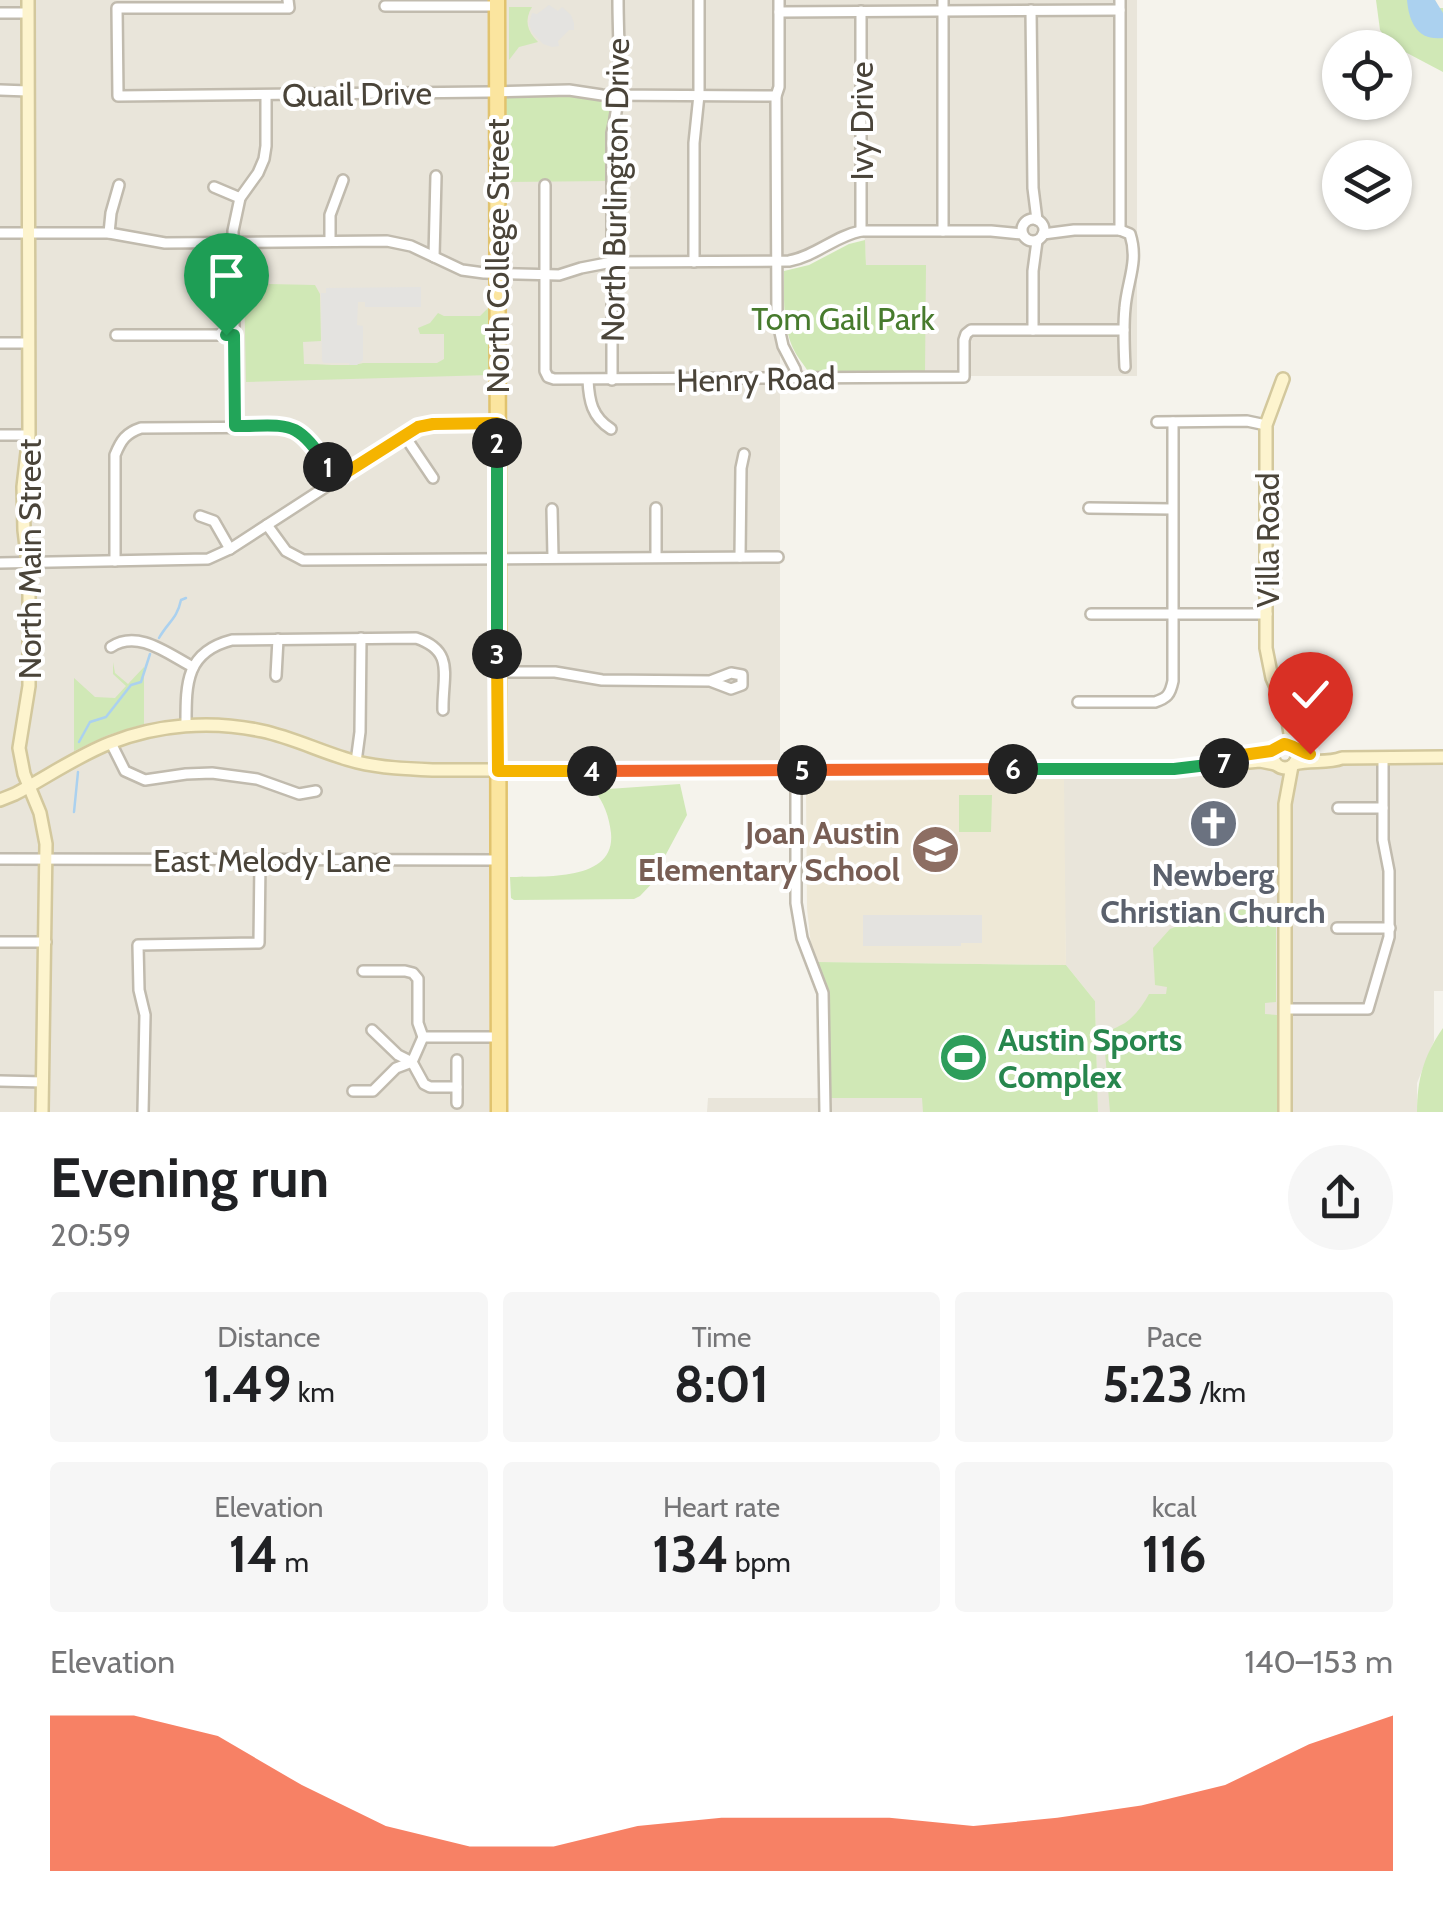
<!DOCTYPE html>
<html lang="en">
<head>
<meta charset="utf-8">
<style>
	:root { --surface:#fff; --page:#f6f6f6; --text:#202124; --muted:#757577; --accent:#f44c25 }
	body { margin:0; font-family:Cabin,sans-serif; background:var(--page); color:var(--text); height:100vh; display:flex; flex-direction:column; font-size:38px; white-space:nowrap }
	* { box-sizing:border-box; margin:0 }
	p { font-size:32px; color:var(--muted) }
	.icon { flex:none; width:55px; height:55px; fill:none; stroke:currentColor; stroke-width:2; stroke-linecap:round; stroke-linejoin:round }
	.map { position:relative; height:1112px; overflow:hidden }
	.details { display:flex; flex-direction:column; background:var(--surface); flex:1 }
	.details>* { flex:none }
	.tools { position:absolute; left:1322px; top:30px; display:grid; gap:20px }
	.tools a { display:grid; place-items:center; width:90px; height:90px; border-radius:50%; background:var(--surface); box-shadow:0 2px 8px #0004; font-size:50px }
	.pin { position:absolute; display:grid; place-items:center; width:85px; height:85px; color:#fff; margin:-102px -42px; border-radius:50% 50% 50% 0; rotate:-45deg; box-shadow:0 0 10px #0007 }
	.pin .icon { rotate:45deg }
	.km { position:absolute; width:50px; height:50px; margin:-25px; border-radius:50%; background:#222; color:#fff; font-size:28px; line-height:50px; text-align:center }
	.round { display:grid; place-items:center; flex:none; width:105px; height:105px; border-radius:52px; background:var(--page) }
	.overview { display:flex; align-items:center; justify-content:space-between; height:170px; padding:0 50px }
	h1 { font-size:55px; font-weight:800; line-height:75px }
	.metrics { display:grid; grid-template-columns:repeat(3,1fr); gap:15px; height:170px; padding:10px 50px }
	.metrics div { display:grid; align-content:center; border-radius:10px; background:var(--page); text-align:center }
	.metrics b { font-size:50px; font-weight:800 }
	.metrics small { font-size:28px; font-weight:400 }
	.metrics p { font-size:28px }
	.chart { height:280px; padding:20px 50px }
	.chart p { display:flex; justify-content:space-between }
	.chart svg { width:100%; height:180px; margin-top:10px; fill:var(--accent); opacity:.7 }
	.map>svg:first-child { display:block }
	.residential { fill:#e9e5da }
	.education { fill:#eee8d6 }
	.green { fill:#d0e8b6 }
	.parking { fill:#e4e3e0 }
	.water { fill:#abd1ef }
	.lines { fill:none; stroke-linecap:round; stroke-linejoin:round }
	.stream { stroke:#abd1ef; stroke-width:2.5 }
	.street-casing { stroke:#c1bbae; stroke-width:14 }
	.secondary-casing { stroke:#d3c89d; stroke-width:16 }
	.primary-casing { stroke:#e1c36e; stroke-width:19 }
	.street { stroke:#fff; stroke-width:9 }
	.secondary { stroke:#fdf4ce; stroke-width:11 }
	.primary { stroke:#fbe59f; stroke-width:14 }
	.split-1-casing { stroke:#fff; stroke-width:20 }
	.split-2-casing { stroke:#fff; stroke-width:20 }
	.split-3-casing { stroke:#fff; stroke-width:20 }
	.split-4-casing { stroke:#fff; stroke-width:20 }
	.split-5-casing { stroke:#fff; stroke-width:20 }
	.split-6-casing { stroke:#fff; stroke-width:20 }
	.split-7-casing { stroke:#fff; stroke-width:20 }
	.split-8-casing { stroke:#fff; stroke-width:20 }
	.split-1 { stroke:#22a559; stroke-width:12 }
	.split-2 { stroke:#f5b400; stroke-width:12 }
	.split-3 { stroke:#22a559; stroke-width:12 }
	.split-4 { stroke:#f5b400; stroke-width:12 }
	.split-5 { stroke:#f0652b; stroke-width:12 }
	.split-6 { stroke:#f0652b; stroke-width:12 }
	.split-7 { stroke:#22a559; stroke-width:12 }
	.split-8 { stroke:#f5b400; stroke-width:12 }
	.labels { text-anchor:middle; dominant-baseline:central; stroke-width:8; stroke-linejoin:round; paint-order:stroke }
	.street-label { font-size:32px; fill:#4a4439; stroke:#fff }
	.park-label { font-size:32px; fill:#477b2d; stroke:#fff }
	.education-label { font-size:32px; font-weight:bold; fill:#785e54; stroke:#fff; text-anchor:end }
	.worship-label { font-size:32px; font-weight:bold; fill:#5b616d; stroke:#fff }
	.leisure-label { font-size:32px; font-weight:bold; fill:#27864d; stroke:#fff; text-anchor:start }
</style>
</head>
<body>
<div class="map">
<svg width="1443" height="1112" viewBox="0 0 1443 1112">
	<rect width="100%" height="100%" fill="#f5f3ec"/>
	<!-- residential -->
	<g class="residential">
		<path d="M0,0H1137V376H970L969,380H925L866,265L864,226L833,237L777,268L780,334V761L498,771L499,1112H0Z"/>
		<path d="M1443,758V991H1434V1041L1417,1083V1112H1098L1095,1001L1066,965L1062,769L1285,759Z"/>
		<path d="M708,1098H923V1112H707Z"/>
	</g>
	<!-- education -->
	<path class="education" d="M1064,779L1066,965L818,962L811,946L807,908L806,792L818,781Z"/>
	<!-- green -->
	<g class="green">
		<path d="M1376,0H1435L1438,8H1443V72L1390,44L1380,30Z"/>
		<path d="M509,7H532C524,20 527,31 538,42L519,47L509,60Z"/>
		<path d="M568,94C582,96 600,96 612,104L607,140V181L507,182L506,97L508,95Z"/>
		<path d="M865,240L866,265H926L925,373L810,375C806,367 801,362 796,354C782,330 784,299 784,271L809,265L849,244Z"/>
		<path d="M269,284L315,285L320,294L321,341L303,342L304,364C321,364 351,367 363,363H437L444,359V334H420L418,328L430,323L438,313L444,316H480L491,305V375L246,382L244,286Z"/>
		<path d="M113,662L115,673L128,684L144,667V724L108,735L74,751V678L95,697L115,698L126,686L113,674Z"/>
		<path d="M680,784L687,815L664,858L660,875L640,896L634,899L514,900L511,898L510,877C543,876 616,882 611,833C609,816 604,803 594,790Z"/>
		<path d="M959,795H992L991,832H959Z"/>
		<path d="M1246,909L1276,913V1002L1265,1003V1014L1277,1015V1112H1110L1104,1040C1110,1029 1114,1029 1125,1023C1135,1016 1143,1005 1149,994H1166L1167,987L1155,985L1153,948L1170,929L1203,916Z"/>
		<path d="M818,962L1066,965L1095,1001L1098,1112H923L922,1098H829V998Z"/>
		<path d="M1443,1028V1112H1417C1417,1079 1424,1055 1443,1028Z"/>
	</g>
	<!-- parking -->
	<g class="parking">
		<path d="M549,5L558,11L562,7L571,15L574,23V30H569L558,41L559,46L552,47L543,44L532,32L529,24L532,13L537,14Z"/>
		<path d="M421,287V307H365V302H358L357,325L363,326V360L357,365H350L349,363H324L322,361L321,293H326V288Z"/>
		<path d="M863,915H982V943H961V946H863Z"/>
	</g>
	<!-- water -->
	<path class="water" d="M1407,0H1435L1443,13V38C1417,41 1409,22 1407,0Z"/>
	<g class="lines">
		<!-- stream -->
		<g class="stream">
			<path d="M159,638C168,622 177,619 181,600L186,598"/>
			<path d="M79,742L90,722L106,717L131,685L141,682L150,654"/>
			<path d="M74,812L78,772"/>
		</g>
		<defs>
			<g id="street">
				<path d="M288,0L289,8H117L118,96L489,92L569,90L602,95L776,96"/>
				<path d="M779,0V87L776,96L777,319L783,346L795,369L797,378"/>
				<path d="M943,0V231"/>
				<path d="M385,6H498"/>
				<path d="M1031,10L1033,188L1037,220"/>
				<path d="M861,11V231"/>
				<path d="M779,12L1120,10"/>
				<path d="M0,13H27"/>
				<path d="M0,90L28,91"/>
				<path d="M545,185V371L548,377L554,379L964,377V340L966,334L971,330H1124"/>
				<path d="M214,187L240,198"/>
				<circle cx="1033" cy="230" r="11"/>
				<path d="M1120,230V0"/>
				<path d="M1120,230L1130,234C1139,262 1127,281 1125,308C1123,327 1124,347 1125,367"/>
				<path d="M0,233H109L165,243L387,241L411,246L462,270L484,273L559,275L581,268L612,262L789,261C816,256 835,236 861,231H991L1022,234"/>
				<path d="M109,233L111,213L119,185"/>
				<path d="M1043,234L1074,230H1120"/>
				<path d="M330,241V215L343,180"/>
				<path d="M434,257L436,176"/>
				<path d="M694,262V143L699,95V0"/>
				<path d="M1033,330V271L1037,241"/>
				<path d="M116,335H234"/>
				<path d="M0,343H28"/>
				<path d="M588,380C589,401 592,417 611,429"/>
				<path d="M612,380V133C623,90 618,44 618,0"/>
				<path d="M1157,422L1247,421L1266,425"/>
				<path d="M235,426L233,231L240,198L258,173L264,159L266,146V95"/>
				<path d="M0,435H29"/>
				<path d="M404,435L433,478"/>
				<path d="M1089,508L1172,509"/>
				<path d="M552,509L553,557"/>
				<path d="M200,516L214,521L230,549"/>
				<path d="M267,525L286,551L303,560L778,557"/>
				<path d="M656,557V508"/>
				<path d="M740,557L741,468L744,454"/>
				<path d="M115,561V455C121,440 126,433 141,428L288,427L305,435L336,479"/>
				<path d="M0,563L208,559L230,549L418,427L433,424L497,423"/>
				<path d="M1091,614H1267"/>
				<path d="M111,647C138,629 168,654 193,667"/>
				<path d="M498,672H555L602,680L710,681L731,673L742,675V685L731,689L710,681"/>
				<path d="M276,676L278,639"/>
				<path d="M1078,702H1155C1167,698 1170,695 1173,681V422"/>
				<path d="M186,726C186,684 185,652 232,640L416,638C456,651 442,677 443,710"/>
				<path d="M111,743L125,771L145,780L186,774L212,773L257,779L299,794L316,791"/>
				<path d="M356,762L360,732L361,638"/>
				<path d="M796,770V903L802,938L823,993L825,1112"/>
				<path d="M1338,808H1383"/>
				<path d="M0,859L498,860"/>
				<path d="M1337,928H1390"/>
				<path d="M0,942H46"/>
				<path d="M363,971H405L413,973L418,979V1023L423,1037"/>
				<path d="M1285,1009H1368L1389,937V871L1383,840V758"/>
				<path d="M372,1030L398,1055L412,1062L424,1084L430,1087H457"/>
				<path d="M423,1037H499"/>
				<path d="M457,1060V1103"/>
				<path d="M0,1081L43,1082"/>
				<path d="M353,1091H373L396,1068L412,1062L423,1037"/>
				<path d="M143,1112L145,1015L139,990L138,945L259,943L260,861"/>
			</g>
			<g id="secondary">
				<path d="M28,0L29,435L23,487L24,530L29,572V686L19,748L24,774L40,813L46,844L42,1112"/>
				<path d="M1283,379L1266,425V648L1272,678L1286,709L1292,746"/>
				<circle cx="1285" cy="756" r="12"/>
				<path d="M1238,756L1274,750"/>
				<path d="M1294,764C1310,759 1327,764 1342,758L1443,757"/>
				<path d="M0,800L15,794C47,777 77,756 110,743C158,724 212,720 262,731C295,738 325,754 357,762C382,768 408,769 433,770L1174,769L1260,761L1275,764"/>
				<path d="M1285,1112V804L1292,766"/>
			</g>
			<path id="primary" d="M497,0L499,1112"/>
		</defs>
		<!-- street casing -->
		<use href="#street" class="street-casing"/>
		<!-- secondary casing -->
		<use href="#secondary" class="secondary-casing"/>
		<!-- primary casing -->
		<use href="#primary" class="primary-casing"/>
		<!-- street -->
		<use href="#street" class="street"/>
		<!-- secondary -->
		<use href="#secondary" class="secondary"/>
		<!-- primary -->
		<use href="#primary" class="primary"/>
	</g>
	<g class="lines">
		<defs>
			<path id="split-1" d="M226,335H234L235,426C291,426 295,418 328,467"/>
			<path id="split-2" d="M328,467L336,479L418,427L433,424L497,423V443"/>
			<path id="split-3" d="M497,443V654"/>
			<path id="split-4" d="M497,654L498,771H592"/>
			<path id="split-5" d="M592,771L802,770"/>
			<path id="split-6" d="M802,770L1013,769"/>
			<path id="split-7" d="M1013,769H1174L1224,763"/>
			<path id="split-8" d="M1224,763L1236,756L1271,751L1284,744C1293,745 1300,752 1310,754"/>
		</defs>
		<!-- split-1 casing -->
		<use href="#split-1" class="split-1-casing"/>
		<!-- split-2 casing -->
		<use href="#split-2" class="split-2-casing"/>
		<!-- split-3 casing -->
		<use href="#split-3" class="split-3-casing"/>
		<!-- split-4 casing -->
		<use href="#split-4" class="split-4-casing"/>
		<!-- split-5 casing -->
		<use href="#split-5" class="split-5-casing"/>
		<!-- split-6 casing -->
		<use href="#split-6" class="split-6-casing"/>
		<!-- split-7 casing -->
		<use href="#split-7" class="split-7-casing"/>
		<!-- split-8 casing -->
		<use href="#split-8" class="split-8-casing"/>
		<!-- split-1 -->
		<use href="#split-1" class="split-1"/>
		<!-- split-2 -->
		<use href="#split-2" class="split-2"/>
		<!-- split-3 -->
		<use href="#split-3" class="split-3"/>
		<!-- split-4 -->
		<use href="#split-4" class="split-4"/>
		<!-- split-5 -->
		<use href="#split-5" class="split-5"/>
		<!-- split-6 -->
		<use href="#split-6" class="split-6"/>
		<!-- split-7 -->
		<use href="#split-7" class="split-7"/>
		<!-- split-8 -->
		<use href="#split-8" class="split-8"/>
	</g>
	<!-- icons -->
	<defs>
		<symbol id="church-disc" viewBox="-11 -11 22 22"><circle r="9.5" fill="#6b7280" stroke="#fff"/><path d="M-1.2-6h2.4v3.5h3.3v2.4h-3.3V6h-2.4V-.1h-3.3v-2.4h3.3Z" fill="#fff"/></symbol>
		<symbol id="school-disc" viewBox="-11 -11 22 22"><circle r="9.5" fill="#8d6e63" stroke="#fff"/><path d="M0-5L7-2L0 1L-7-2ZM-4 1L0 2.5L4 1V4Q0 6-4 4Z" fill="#fff"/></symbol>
		<symbol id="stadium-disc" viewBox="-11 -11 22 22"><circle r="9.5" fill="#2e9e5b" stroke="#fff"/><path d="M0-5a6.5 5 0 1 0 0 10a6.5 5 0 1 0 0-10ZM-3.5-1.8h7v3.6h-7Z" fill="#fff"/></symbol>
	</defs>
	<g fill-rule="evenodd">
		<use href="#church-disc" x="1186" y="796" width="55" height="55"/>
		<use href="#school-disc" x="908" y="822" width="55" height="55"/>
		<use href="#stadium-disc" x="936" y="1030" width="55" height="55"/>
	</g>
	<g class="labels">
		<!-- street labels -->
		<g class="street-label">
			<text transform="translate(357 94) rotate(-1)">Quail Drive</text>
			<text transform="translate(861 121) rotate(-90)">Ivy Drive</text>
			<text transform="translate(615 190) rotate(-89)">North Burlington Drive</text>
			<text transform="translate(497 256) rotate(-90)">North College Street</text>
			<text transform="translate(756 379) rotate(-1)">Henry Road</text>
			<text transform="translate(1267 540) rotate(-90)">Villa Road</text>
			<text transform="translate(29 559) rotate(-90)">North Main Street</text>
			<text x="272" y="860">East Melody Lane</text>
		</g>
		<!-- park labels -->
		<g class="park-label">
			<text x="843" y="318">Tom Gail Park</text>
		</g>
		<!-- education labels -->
		<g class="education-label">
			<text x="900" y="832">Joan Austin<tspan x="900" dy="37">Elementary School</tspan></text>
		</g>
		<!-- worship labels -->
		<g class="worship-label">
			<text x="1213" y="874">Newberg<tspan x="1213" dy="37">Christian Church</tspan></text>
		</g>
		<!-- leisure labels -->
		<g class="leisure-label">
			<text x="998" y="1039">Austin Sports<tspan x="998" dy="37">Complex</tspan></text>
		</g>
	</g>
</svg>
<div class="tools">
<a><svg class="icon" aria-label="locate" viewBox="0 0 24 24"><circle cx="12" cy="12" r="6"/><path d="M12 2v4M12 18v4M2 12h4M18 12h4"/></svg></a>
<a><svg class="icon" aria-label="layers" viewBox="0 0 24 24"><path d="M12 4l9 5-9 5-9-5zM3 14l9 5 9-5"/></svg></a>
</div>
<div class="pin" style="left:226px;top:335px;background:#1e9e55"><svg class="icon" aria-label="arrive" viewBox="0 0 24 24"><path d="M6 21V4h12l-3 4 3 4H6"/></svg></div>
<div class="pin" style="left:1310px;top:754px;background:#d93025"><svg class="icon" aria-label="check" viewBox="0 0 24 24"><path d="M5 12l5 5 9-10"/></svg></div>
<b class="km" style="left:328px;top:467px">1</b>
<b class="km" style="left:497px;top:443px">2</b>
<b class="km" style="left:497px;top:654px">3</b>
<b class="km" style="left:592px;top:771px">4</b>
<b class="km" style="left:802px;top:770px">5</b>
<b class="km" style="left:1013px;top:769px">6</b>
<b class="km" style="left:1224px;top:763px">7</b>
</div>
<section class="details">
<div class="overview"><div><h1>Evening run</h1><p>20:59</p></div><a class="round"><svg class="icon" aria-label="share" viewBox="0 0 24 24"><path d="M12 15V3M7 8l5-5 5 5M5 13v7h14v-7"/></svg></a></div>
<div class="metrics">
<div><p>Distance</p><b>1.49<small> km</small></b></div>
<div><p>Time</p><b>8:01</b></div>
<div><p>Pace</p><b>5:23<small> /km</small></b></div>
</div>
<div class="metrics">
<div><p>Elevation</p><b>14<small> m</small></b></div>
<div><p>Heart rate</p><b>134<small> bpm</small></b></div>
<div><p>kcal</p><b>116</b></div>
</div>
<div class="chart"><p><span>Elevation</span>140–153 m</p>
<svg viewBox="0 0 160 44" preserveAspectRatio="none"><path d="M0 44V6L10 6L20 11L30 23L40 33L50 38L60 38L70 33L80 31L90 31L100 31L110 33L120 31L130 28L140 23L150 13L160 6V44z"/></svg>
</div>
</section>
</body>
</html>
